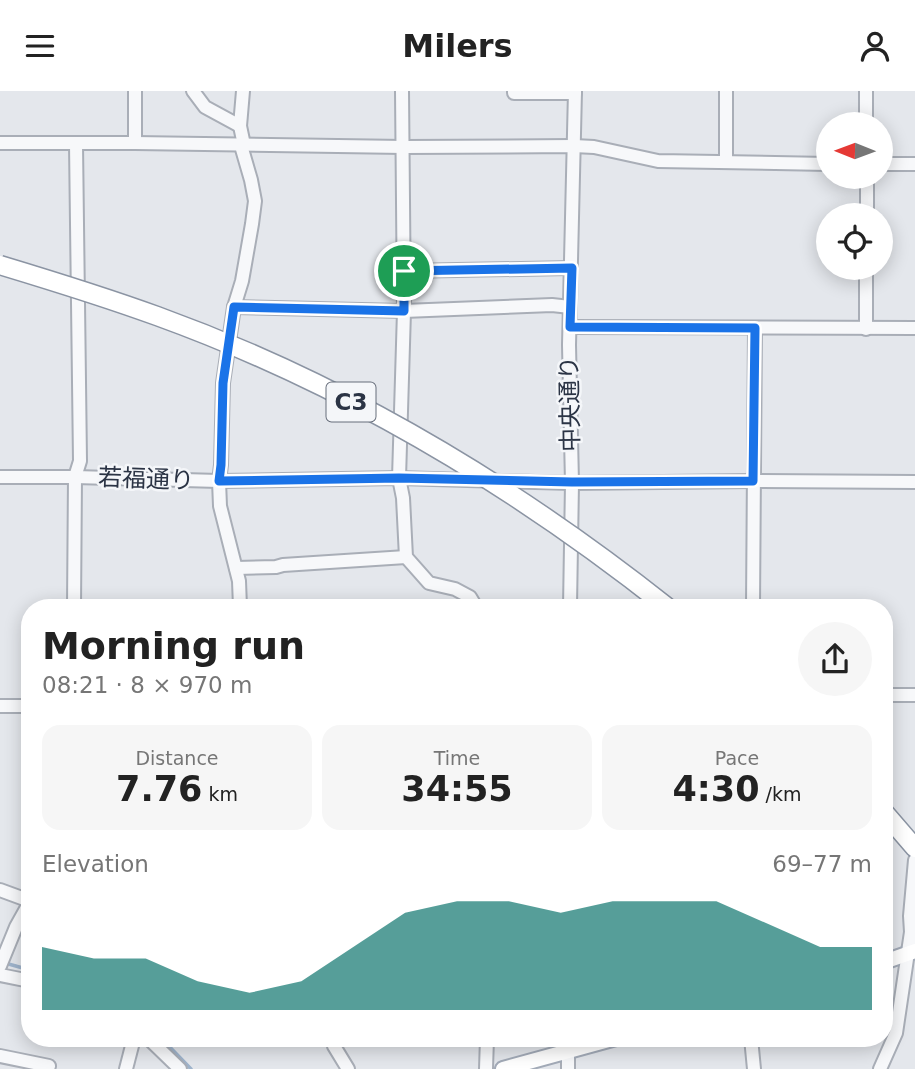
<!DOCTYPE html>
<html lang="en">
<head>
<meta charset="utf-8">
<style>
	:root { --surface:#fff; --page:#f6f6f6; --text:#222; --muted:#767676; --accent:#0f766e }
	body { margin:0; font-family:"DejaVu Sans","Noto Sans JP",sans-serif; background:var(--page); color:var(--text); height:100vh; display:flex; flex-direction:column; font-size:26px; white-space:nowrap }
	* { box-sizing:border-box; margin:0 }
	p { font-size:23px; color:var(--muted) }
	.icon { flex:none; width:38px; height:38px; fill:none; stroke:currentColor; stroke-width:2; stroke-linecap:round; stroke-linejoin:round }
	.map { position:relative; flex:1; overflow:hidden }
	.drawer { position:absolute; left:21px; top:508px; width:872px; height:448px; display:flex; flex-direction:column; background:var(--surface); border-radius:28px; box-shadow:0 4px 18px #0003 }
	.drawer>* { flex:none }
	.needle { width:46px; rotate:271deg }
	.controls { position:absolute; left:816px; top:21px; display:grid; gap:14px }
	.controls a { display:grid; place-items:center; width:77px; height:77px; border-radius:50%; background:var(--surface); box-shadow:0 4px 18px #0003; font-size:35px }
	.pin { position:absolute; display:grid; place-items:center; width:60px; height:60px; color:#fff; margin:-30px; border:4px solid #fff; border-radius:50%; box-shadow:0 2px 7px #0007 }
	.round { display:grid; place-items:center; flex:none; width:74px; height:74px; border-radius:37px; background:var(--page) }
	.summary { display:flex; align-items:center; justify-content:space-between; height:119px; padding:0 21px }
	h1 { font-size:38px; font-weight:600; line-height:52px }
	.metrics { display:grid; grid-template-columns:repeat(3,1fr); gap:10px; height:119px; padding:7px 21px }
	.metrics div { display:grid; align-content:center; border-radius:18px; background:var(--page); text-align:center }
	.metrics b { font-size:35px; font-weight:600 }
	.metrics small { font-size:19px; font-weight:400 }
	.metrics p { font-size:19px }
	.chart { height:196px; padding:14px 21px }
	.chart p { display:flex; justify-content:space-between }
	.chart svg { width:100%; height:126px; margin-top:7px; fill:var(--accent); opacity:.7 }
	header { display:flex; justify-content:space-between; align-items:center; height:91px; padding:0 21px; background:var(--surface); font-size:32px; font-weight:600 }
	.map>svg:first-child { display:block }
	.lines { fill:none; stroke-linecap:round; stroke-linejoin:round }
	.stream { stroke:#9fb4cc; stroke-width:3.5 }
	.minor-casing { stroke:#a9aeb7; stroke-width:16 }
	.major-casing { stroke:#a3abb8; stroke-width:18 }
	.highway-casing { stroke:#8b94a3; stroke-width:21 }
	.minor { stroke:#f7f8fa; stroke-width:12 }
	.major { stroke:#fff; stroke-width:14 }
	.highway { stroke:#fff; stroke-width:18 }
	.highway-bridge-casing { stroke:#8b94a3; stroke-width:21; stroke-linecap:butt }
	.highway-bridge { stroke:#fff; stroke-width:18 }
	.route-casing { stroke:#fff; stroke-width:14 }
	.route { stroke:#1a73e8; stroke-width:9 }
	.labels { text-anchor:middle; dominant-baseline:central; stroke-width:5; stroke-linejoin:round; paint-order:stroke }
	.shield { fill:#f4f6f9; stroke:#676e7b; stroke-width:2 }
	.shield-label { font-size:23px; font-weight:bold; fill:#2b3445 }
	.street-label { font-size:24px; fill:#2b3445; stroke:#f4f6f9 }
</style>
</head>
<body>
<header><svg class="icon" aria-label="menu" viewBox="0 0 24 24"><path d="M4 6h16M4 12h16M4 18h16"/></svg>Milers<svg class="icon" aria-label="person" viewBox="0 0 24 24"><circle cx="12" cy="8" r="4"/><path d="M4 21q1-7 8-7t8 7"/></svg></header>
<div class="map">
<svg width="915" height="978" viewBox="0 0 915 978">
	<rect width="100%" height="100%" fill="#e4e7ec"/>
	<g class="lines">
		<!-- stream -->
		<g class="stream">
			<path d="M5,872L30,879"/>
			<path d="M161,947L191,978"/>
		</g>
		<defs>
			<g id="minor">
				<path d="M193,0L205,16L240,35"/>
				<path d="M402,0L404,220L399,387L403,407L406,466L429,492L455,498L470,506L476,516"/>
				<path d="M514,0V2H575"/>
				<path d="M726,0V71"/>
				<path d="M866,0V33"/>
				<path d="M0,52H135L404,56L574,55L594,56L658,70L828,73"/>
				<path d="M135,52V0"/>
				<path d="M880,73H915"/>
				<path d="M867,124V86"/>
				<path d="M404,180L571,177"/>
				<path d="M234,216L404,220L552,214L570,216"/>
				<path d="M570,236L915,237"/>
				<path d="M866,238V177"/>
				<path d="M0,386H75L219,390L399,387L572,392L753,390L915,391"/>
				<path d="M236,477L276,476L283,474L406,466"/>
				<path d="M74,516L75,386L80,370L76,53"/>
				<path d="M240,516L239,490L220,415L219,390L221,374L223,292L234,216L242,190L252,133L255,110L251,89L242,58L244,54L240,35L243,0"/>
				<path d="M570,516L572,392L569,254L575,0"/>
				<path d="M753,516L755,237"/>
				<path d="M884,604H915"/>
				<path d="M0,615H30"/>
				<path d="M0,799L30,810"/>
				<path d="M0,875L16,836L30,811"/>
				<path d="M0,884L30,890"/>
				<path d="M148,947L180,978"/>
				<path d="M333,947L334,955L348,978"/>
				<path d="M751,947L754,978"/>
				<path d="M0,965L49,975"/>
				<path d="M126,978L134,947"/>
				<path d="M486,978L487,947"/>
				<path d="M568,978V947"/>
				<path d="M880,978L896,942L911,841L910,825L915,769"/>
			</g>
			<g id="major">
				<path d="M884,871L915,860"/>
				<path d="M503,978L616,947"/>
			</g>
			<path id="highway" d="M884,721L915,757"/>
		</defs>
		<!-- minor casing -->
		<use href="#minor" class="minor-casing"/>
		<!-- major casing -->
		<use href="#major" class="major-casing"/>
		<!-- highway casing -->
		<use href="#highway" class="highway-casing"/>
		<!-- minor -->
		<use href="#minor" class="minor"/>
		<!-- major -->
		<use href="#major" class="major"/>
		<!-- highway -->
		<use href="#highway" class="highway"/>
		<defs>
			<path id="highway-bridge" d="M0,174C53,190 105,206 157,225C342,292 513,394 667,516"/>
		</defs>
		<!-- highway-bridge casing -->
		<use href="#highway-bridge" class="highway-bridge-casing"/>
		<!-- highway-bridge -->
		<use href="#highway-bridge" class="highway-bridge"/>
	</g>
	<g class="lines">
		<defs>
			<path id="route" d="M572,177L570,236L755,237L753,390L572,391L399,387L219,390L221,374L223,292L234,216L404,220V180Z"/>
		</defs>
		<!-- route casing -->
		<use href="#route" class="route-casing"/>
		<!-- route -->
		<use href="#route" class="route"/>
	</g>
	<g class="labels">
		<!-- shield labels -->
		<rect class="shield" x="326.5" y="291.5" width="49" height="39" rx="5"/>
		<g class="shield-label">
			<text x="351" y="311">C3</text>
		</g>
		<!-- street labels -->
		<g class="street-label">
			<text transform="translate(570 313) rotate(-91)">中央通り</text>
			<text transform="translate(146 388) rotate(2)">若福通り</text>
		</g>
	</g>
</svg>
<div class="controls">
<a><svg class="needle" viewBox="-14 -14 28 28"><path d="M0-13l5 13h-10z" fill="#e53935"/><path d="M0 13l5-13h-10z" fill="#767676"/></svg></a>
<a><svg class="icon" aria-label="locate" viewBox="0 0 24 24"><circle cx="12" cy="12" r="6"/><path d="M12 2v4M12 18v4M2 12h4M18 12h4"/></svg></a>
</div>
<div class="pin" style="left:404px;top:180px;background:#1e9e55"><svg class="icon" aria-label="arrive" viewBox="0 0 24 24"><path d="M6 21V4h12l-3 4 3 4H6"/></svg></div>
<section class="drawer">
<div class="summary"><div><h1>Morning run</h1><p>08:21 · 8 × 970 m</p></div><a class="round"><svg class="icon" aria-label="share" viewBox="0 0 24 24"><path d="M12 15V3M7 8l5-5 5 5M5 13v7h14v-7"/></svg></a></div>
<div class="metrics">
<div><p>Distance</p><b>7.76<small> km</small></b></div>
<div><p>Time</p><b>34:55</b></div>
<div><p>Pace</p><b>4:30<small> /km</small></b></div>
</div>
<div class="chart"><p><span>Elevation</span>69–77 m</p>
<svg viewBox="0 0 160 44" preserveAspectRatio="none"><path d="M0 44V22L10 26L20 26L30 34L40 38L50 34L60 22L70 10L80 6L90 6L100 10L110 6L120 6L130 6L140 14L150 22L160 22V44z"/></svg>
</div>
</section>
</div>
</body>
</html>
